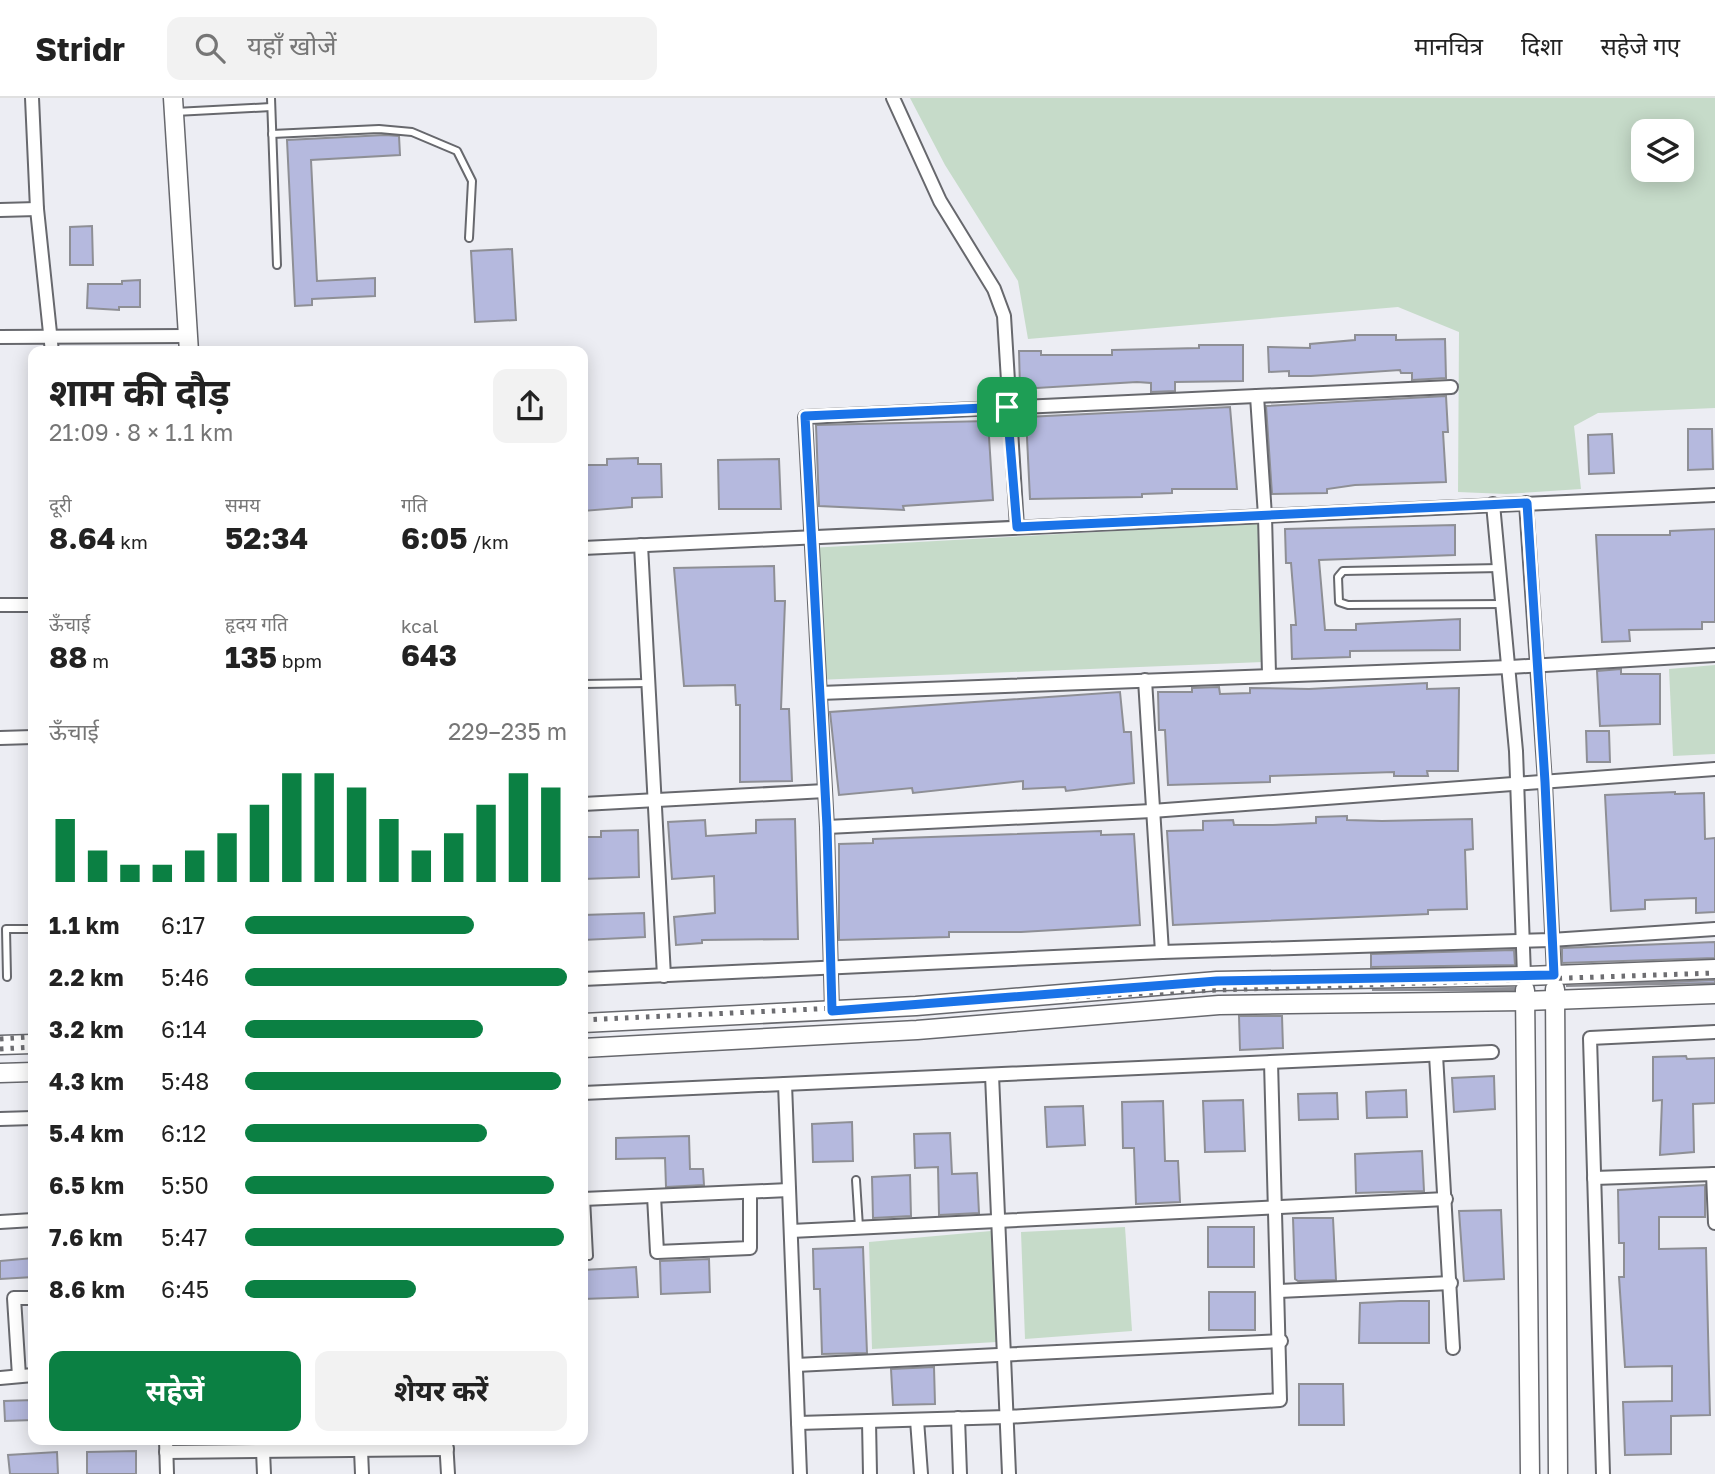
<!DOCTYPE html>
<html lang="hi">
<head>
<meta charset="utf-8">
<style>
	:root { --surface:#fff; --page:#f2f2f2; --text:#222; --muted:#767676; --line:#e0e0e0; --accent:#0b8043 }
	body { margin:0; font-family:"Golos Text","Noto Sans Devanagari",sans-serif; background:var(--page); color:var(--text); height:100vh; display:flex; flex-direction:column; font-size:26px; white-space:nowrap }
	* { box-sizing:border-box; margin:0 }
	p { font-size:23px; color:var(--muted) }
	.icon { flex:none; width:38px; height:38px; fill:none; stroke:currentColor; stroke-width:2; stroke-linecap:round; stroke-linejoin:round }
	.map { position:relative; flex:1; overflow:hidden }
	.panel { position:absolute; left:28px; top:248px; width:560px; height:1099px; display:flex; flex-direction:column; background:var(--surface); border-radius:14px; box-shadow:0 4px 18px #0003 }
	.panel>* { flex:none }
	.tools { position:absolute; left:1631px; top:21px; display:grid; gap:14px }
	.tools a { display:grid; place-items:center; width:63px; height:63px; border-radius:14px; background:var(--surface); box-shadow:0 4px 18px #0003; font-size:35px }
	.pin { position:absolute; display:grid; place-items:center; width:60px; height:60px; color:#fff; margin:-30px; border-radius:14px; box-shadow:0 4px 10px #0006 }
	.round { display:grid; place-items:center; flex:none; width:74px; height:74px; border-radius:14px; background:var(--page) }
	.summary { display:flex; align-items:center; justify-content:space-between; height:119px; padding:0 21px }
	h1 { font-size:38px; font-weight:700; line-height:52px }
	.stats { display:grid; grid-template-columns:repeat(3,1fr); gap:10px; height:119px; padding:7px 21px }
	.stats div { display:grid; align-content:center }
	.stats b { font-size:30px; font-weight:700 }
	.stats small { font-size:19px; font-weight:400 }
	.stats p { font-size:19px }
	.chart { height:196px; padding:14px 21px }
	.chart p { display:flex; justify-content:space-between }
	.chart svg { width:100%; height:126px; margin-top:7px; stroke:var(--accent); stroke-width:6 }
	.action { display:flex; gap:14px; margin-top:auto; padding:14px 21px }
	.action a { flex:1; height:80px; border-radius:14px; background:var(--accent); color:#fff; font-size:28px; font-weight:700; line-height:80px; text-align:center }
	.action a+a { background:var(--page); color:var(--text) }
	ul { padding:0 21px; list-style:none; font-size:23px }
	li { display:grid; grid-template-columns:112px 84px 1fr; align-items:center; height:52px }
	li i { height:18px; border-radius:9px; background:var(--accent) }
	header { display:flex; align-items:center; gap:42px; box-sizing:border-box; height:98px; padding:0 35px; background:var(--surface); border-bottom:2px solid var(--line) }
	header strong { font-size:33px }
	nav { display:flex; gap:38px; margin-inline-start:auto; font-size:24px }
	.search { width:490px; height:63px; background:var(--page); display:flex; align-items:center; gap:18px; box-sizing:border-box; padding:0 24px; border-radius:14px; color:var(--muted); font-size:26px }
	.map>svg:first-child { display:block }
	.green { fill:#c6dbc9; fill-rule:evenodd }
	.building { fill:#b5b9de; stroke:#8e8f95; stroke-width:2 }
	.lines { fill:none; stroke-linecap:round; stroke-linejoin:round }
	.lane-casing { stroke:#67686d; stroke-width:10 }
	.street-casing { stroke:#67686d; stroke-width:16 }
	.secondary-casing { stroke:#67686d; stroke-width:21 }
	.lane { stroke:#fff; stroke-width:6 }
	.street { stroke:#fff; stroke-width:12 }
	.secondary { stroke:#fff; stroke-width:18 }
	.rail { stroke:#6d6d71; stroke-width:5; stroke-dasharray:3.5 7; stroke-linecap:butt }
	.route-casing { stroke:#fff; stroke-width:14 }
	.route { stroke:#1a73e8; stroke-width:9 }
</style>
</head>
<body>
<header>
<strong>Stridr</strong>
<div class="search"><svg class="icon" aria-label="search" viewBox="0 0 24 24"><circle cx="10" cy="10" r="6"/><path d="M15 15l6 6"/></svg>यहाँ खोजें</div>
<nav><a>मानचित्र</a><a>दिशा</a><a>सहेजे गए</a></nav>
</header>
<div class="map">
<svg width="1715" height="1376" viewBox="0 0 1715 1376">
	<rect width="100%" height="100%" fill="#ecedf3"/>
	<!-- green -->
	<g class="green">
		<path d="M910,0H1715V310L1598,315L1574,328L1581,391L1506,396L1458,394L1459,234L1398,209L1028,241L1018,183L945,67ZM1682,33V72H1643V33Z"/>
		<path d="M1259,425L1263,564L816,582L809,450Z"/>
		<path d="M1715,567V656L1673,658L1669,571Z"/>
		<path d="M1125,1129L1132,1233L1025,1241L1021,1134Z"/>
		<path d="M991,1133L997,1244L872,1251L869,1144Z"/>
	</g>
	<!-- building -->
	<g class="building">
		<path d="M385,37L399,38L400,57L311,62L317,183L375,180V198L312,201V207L295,208L287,42Z"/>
		<path d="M92,128L93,167H70V129Z"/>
		<path d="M512,151L516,222L475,224L471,153Z"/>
		<path d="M140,182V209H119V212L87,210L88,186H122V183Z"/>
		<path d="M1355,237H1396V242L1445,241L1446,280L1412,282V275H1401L1400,272L1311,278H1289V273L1269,274L1268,249L1310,250V246L1355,242Z"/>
		<path d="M1199,247H1243V283L1175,284V293L1151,294V285L1137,284L1020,291L1019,253H1041V257H1112V252L1199,250Z"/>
		<path d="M1446,298L1448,334H1443L1446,384L1355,387L1327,391V395L1272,396L1266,308Z"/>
		<path d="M1230,309L1237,391H1172V395L1142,396V399L1030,401L1026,319Z"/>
		<path d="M988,323L993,402L903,408L904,412L819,408L816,327Z"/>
		<path d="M1688,331H1712L1713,371L1688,372Z"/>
		<path d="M1612,336L1614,375L1589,376L1588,337Z"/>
		<path d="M638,360V366H661L662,399L632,400V409L583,413V367H607V361Z"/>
		<path d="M779,361L781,411H719L718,362Z"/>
		<path d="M1455,427V457L1319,462L1325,532H1356V526L1460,521V552L1350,553V559L1292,561L1291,527H1296L1291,465H1286L1285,431Z"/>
		<path d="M1715,431V524H1702V531L1629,532L1630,543L1602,544L1596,437H1670V433Z"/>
		<path d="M774,468L775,503H785L781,611H789L792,683L740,684V607H736L735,587L684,588L674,470Z"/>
		<path d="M1621,571V576H1660V626L1600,628L1597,573Z"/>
		<path d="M1427,585V591L1459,590L1458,673H1427L1428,678H1394V674L1270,678V684L1168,687L1165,632H1159L1158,594H1192V590L1219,589L1220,596L1250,595V590L1309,591Z"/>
		<path d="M1120,594L1124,634H1131L1134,685L1066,693L1065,689L1023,691V683L913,695L912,690L839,697L830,614Z"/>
		<path d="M1586,633H1609L1610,664H1587Z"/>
		<path d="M1675,694V696L1704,695L1705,741L1715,740V814L1696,815V800L1645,802V811L1611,813L1605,697Z"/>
		<path d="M1347,718V722L1382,723L1472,721L1473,751L1465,752L1467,811L1428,812V816L1173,827L1167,733L1203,732V723L1233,722L1234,727H1273L1316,725V719Z"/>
		<path d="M795,721L798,841L702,842V845L676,847L674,819L715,815L714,778L672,781L668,724L705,722L706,738L756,735V722Z"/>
		<path d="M638,732L639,779L583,781V739H601V733Z"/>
		<path d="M1101,733V737L1134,736L1140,827L1021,834H949V839L839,842V746L873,745V741Z"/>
		<path d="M644,815L645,839L583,842V817Z"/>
		<path d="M1715,844V860L1562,865V850Z"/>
		<path d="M1514,852L1515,867L1371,869V856Z"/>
		<path d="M1715,882V885L1566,888Z"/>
		<path d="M1514,890V892H1372Z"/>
		<path d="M1239,918H1282L1283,950L1240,952Z"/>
		<path d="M1686,958L1687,961L1715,960V1005L1693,1006L1694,1054L1660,1057L1662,1002L1653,1003V959Z"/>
		<path d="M1494,978L1495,1011L1454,1014L1452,980Z"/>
		<path d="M1406,992L1407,1019L1367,1020L1366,994Z"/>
		<path d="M1337,995L1338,1021L1299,1022L1298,996Z"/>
		<path d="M1243,1002L1245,1053L1205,1054L1203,1003Z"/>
		<path d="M1163,1003L1165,1063H1178L1180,1104L1136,1106L1134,1050H1123L1122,1004Z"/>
		<path d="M1083,1008L1085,1047L1047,1049L1045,1009Z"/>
		<path d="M852,1024L853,1063L813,1064L812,1026Z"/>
		<path d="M950,1035L952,1076L977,1075L979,1115L939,1117L938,1069L915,1070L914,1036Z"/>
		<path d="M689,1038L690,1071H703L704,1087L666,1089L665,1060L616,1061V1040Z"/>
		<path d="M1422,1053L1424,1093L1356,1095L1355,1056Z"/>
		<path d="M910,1077L911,1118L873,1120L872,1079Z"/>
		<path d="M1705,1087V1119H1659V1151L1706,1150L1710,1317L1671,1318V1356L1625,1357L1623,1304L1672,1303V1268L1625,1269L1619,1179H1624V1145H1619L1618,1092Z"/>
		<path d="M1501,1112L1504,1181L1464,1183L1459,1113Z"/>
		<path d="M1293,1120H1333L1336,1182L1298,1183L1295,1181Z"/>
		<rect x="1208" y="1129" width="46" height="40"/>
		<path d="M863,1149L867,1255L822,1256L820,1191H814L813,1151Z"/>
		<path d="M33,1160V1179L0,1181V1163Z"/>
		<path d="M709,1161L710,1194L661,1196L660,1163Z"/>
		<path d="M636,1169L638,1199L583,1201V1172Z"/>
		<rect x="1209" y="1194" width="46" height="38"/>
		<path d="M1400,1203H1429V1245H1359L1360,1205Z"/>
		<path d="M934,1269L935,1306L893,1307L891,1271Z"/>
		<path d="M1299,1286H1343L1344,1327H1299Z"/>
		<path d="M33,1302V1322L5,1323L4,1303Z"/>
		<path d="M136,1353V1376H87V1354Z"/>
		<path d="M57,1354L58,1376H10L8,1357Z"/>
	</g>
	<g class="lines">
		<defs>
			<g id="lane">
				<path d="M271,0L277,167"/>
				<path d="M175,14L271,9"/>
				<path d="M272,36L379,31L412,34L457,53L472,83L469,140"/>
				<path d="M1500,470L1343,473L1338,479L1339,504L1348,507L1502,506"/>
				<path d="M583,586L648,585"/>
				<path d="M7,879L6,831H33"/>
				<path d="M856,1082L859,1129"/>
				<path d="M586,1100L589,1158"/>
			</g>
			<g id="street">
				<path d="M32,0L37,111L52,254"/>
				<path d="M893,0L940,103L994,191L1004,218L1017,429"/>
				<path d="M0,112L37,111"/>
				<path d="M0,239L188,238"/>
				<path d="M1257,298L1265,418L1269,576"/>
				<path d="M1526,405L1545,684L1554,877"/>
				<path d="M1493,406L1516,653L1524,878"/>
				<path d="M641,447L664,878"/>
				<path d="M583,450L1715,397"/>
				<path d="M0,507H33"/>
				<path d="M1145,582L1162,854"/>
				<path d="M820,595L1510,569L1715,557"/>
				<path d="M0,640L33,639"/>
				<path d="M583,706L825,693"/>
				<path d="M827,729L1152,713L1715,671"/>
				<path d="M583,881L1162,854L1551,842L1715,831"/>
				<path d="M832,913L827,729L805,319L1451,289"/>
				<path d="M1436,957L1453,1250"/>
				<path d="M992,977L1009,1376"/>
				<path d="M785,986L800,1376"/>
				<path d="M583,995L1492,954"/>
				<path d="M0,1021L33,1020"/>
				<path d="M1713,1076L1715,1125"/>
				<path d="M1594,1080L1715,1076"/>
				<path d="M654,1098L657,1154L750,1150V1094"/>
				<path d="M583,1101L789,1092"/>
				<path d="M0,1124L33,1122"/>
				<path d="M791,1133L1446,1101"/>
				<path d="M1279,1193L1451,1185"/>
				<path d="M796,1267L1281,1243"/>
				<path d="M19,1278L14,1200H33"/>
				<path d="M0,1280L33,1277"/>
				<path d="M958,1320L960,1376"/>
				<path d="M917,1322L921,1376"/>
				<path d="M869,1323L870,1376"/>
				<path d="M798,1325L1007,1319L1280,1302L1271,964"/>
				<path d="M166,1342L167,1376"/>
				<path d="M446,1342L448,1376"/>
				<path d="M361,1352L362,1376"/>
				<path d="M263,1353L264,1376"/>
				<path d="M166,1354L447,1351"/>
				<path d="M1603,1376L1590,940L1715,934"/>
			</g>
			<g id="secondary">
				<path d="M173,0L189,254"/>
				<path d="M1555,891L1558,1376"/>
				<path d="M1525,892L1530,1376"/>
				<path d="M583,925L916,908L1217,883L1527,878L1715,871"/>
				<path d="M0,947L33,946"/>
				<path d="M583,950L917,932L1219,907L1525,903L1715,896"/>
				<path d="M0,975L33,974"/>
			</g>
		</defs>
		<!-- lane casing -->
		<use href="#lane" class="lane-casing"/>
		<!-- street casing -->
		<use href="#street" class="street-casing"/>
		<!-- secondary casing -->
		<use href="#secondary" class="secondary-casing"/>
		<!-- lane -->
		<use href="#lane" class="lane"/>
		<!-- street -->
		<use href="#street" class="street"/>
		<!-- secondary -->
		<use href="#secondary" class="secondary"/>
		<!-- rail -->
		<g class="rail">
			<path d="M583,922L1217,892L1715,875"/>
			<path d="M0,941L30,939"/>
			<path d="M0,951L33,949"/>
		</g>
	</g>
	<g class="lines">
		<defs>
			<path id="route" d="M1007,309L1017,429L1527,405L1545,684L1554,877L1217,883L832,913L827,729L805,318Z"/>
		</defs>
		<!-- route casing -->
		<use href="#route" class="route-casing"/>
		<!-- route -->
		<use href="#route" class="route"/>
	</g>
</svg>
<div class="tools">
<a><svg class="icon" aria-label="layers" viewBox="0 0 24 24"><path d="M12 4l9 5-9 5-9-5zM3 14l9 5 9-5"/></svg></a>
</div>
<div class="pin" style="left:1007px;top:309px;background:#1e9e55"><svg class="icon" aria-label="arrive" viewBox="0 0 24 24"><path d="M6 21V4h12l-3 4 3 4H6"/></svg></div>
<section class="panel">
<div class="summary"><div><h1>शाम की दौड़</h1><p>21:09 · 8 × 1.1 km</p></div><a class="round"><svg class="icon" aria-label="share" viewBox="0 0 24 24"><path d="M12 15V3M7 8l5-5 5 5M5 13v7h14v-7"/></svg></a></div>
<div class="stats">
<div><p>दूरी</p><b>8.64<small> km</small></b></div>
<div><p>समय</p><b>52:34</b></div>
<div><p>गति</p><b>6:05<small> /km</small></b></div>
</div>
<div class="stats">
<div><p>ऊँचाई</p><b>88<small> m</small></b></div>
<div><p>हृदय गति</p><b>135<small> bpm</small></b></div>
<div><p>kcal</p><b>643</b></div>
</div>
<div class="chart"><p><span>ऊँचाई</span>229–235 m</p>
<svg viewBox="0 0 160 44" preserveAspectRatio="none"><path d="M5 44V22M15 44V33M25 44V38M35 44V38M45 44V33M55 44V27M65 44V17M75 44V6M85 44V6M95 44V11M105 44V22M115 44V33M125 44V27M135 44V17M145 44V6M155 44V11"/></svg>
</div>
<ul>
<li><b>1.1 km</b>6:17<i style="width:71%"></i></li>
<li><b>2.2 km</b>5:46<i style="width:100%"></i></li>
<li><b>3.2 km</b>6:14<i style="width:74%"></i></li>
<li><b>4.3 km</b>5:48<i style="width:98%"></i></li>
<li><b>5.4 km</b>6:12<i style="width:75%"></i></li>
<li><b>6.5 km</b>5:50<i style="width:96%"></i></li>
<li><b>7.6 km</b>5:47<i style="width:99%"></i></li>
<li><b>8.6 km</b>6:45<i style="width:53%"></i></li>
</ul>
<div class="action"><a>सहेजें</a><a>शेयर करें</a></div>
</section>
</div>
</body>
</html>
